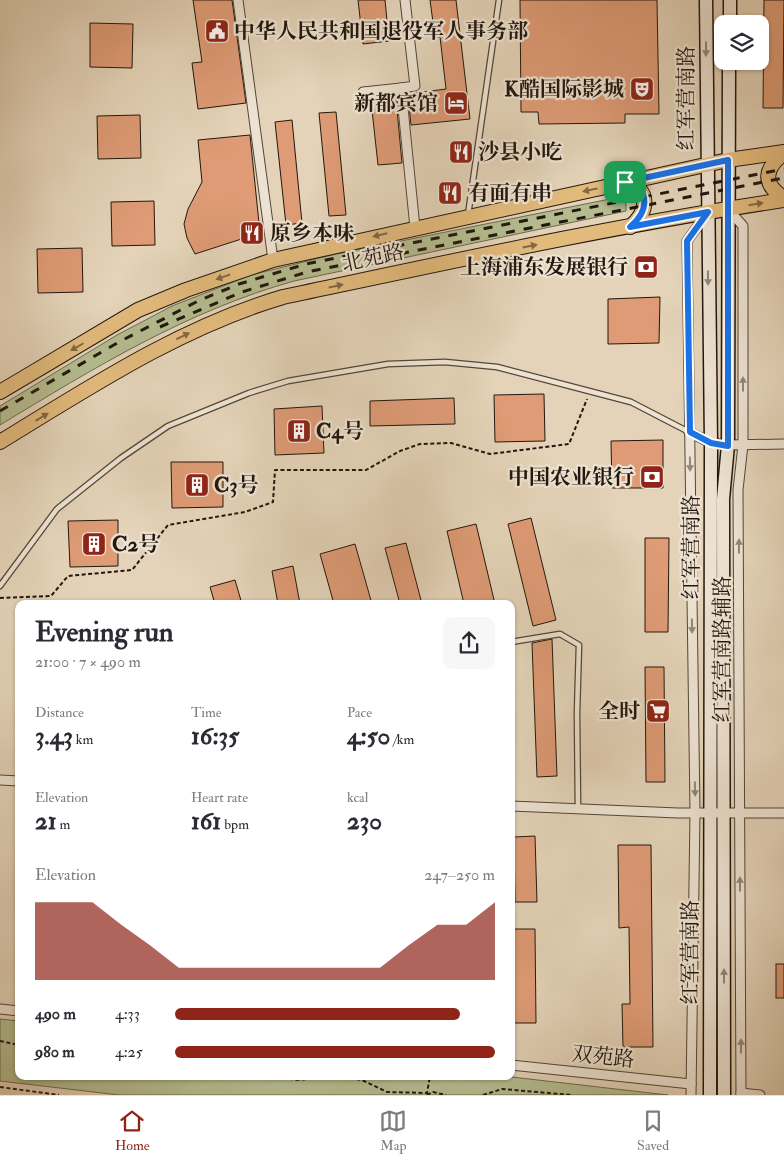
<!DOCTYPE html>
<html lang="en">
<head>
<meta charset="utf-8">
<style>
	:root { --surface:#fff; --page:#f7f7f7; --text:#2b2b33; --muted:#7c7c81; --line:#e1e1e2; --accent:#8f2418 }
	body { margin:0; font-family:"IM FELL Double Pica","Noto Serif SC",serif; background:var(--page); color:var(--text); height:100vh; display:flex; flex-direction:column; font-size:19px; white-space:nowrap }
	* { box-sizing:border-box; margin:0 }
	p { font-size:16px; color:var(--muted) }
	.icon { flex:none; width:28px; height:28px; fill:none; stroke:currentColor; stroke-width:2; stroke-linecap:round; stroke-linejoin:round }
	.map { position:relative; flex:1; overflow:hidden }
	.details { position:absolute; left:15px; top:600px; width:500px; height:480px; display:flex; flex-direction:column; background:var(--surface); border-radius:10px; box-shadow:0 1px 4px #0004 }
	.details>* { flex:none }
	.buttons { position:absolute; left:714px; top:15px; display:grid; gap:10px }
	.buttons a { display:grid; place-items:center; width:55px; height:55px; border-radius:10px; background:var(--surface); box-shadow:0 1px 4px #0004; font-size:25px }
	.pin { position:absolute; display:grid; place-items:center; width:42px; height:42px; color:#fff; margin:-21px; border-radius:10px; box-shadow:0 2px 8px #0006 }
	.round { display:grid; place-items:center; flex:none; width:52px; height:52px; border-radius:10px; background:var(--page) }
	.head { display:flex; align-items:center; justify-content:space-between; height:85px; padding:0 20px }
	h1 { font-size:28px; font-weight:700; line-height:38px }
	.stats { display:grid; grid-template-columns:repeat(3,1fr); gap:8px; height:85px; padding:5px 20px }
	.stats div { display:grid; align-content:center }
	.stats b { font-size:25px; font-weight:700 }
	.stats small { font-size:14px; font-weight:400 }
	.stats p { font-size:14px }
	.chart { height:140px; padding:10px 20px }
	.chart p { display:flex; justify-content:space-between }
	.chart svg { width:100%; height:90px; margin-top:5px; fill:var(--accent); opacity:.7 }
	ul { padding:0 20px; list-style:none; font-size:16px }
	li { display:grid; grid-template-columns:80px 60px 1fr; align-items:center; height:38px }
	li i { height:12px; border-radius:6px; background:var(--accent) }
	.menu { display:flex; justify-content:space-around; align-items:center; height:70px; border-top:1px solid var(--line); background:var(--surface); font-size:14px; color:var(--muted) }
	.menu a { display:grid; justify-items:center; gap:2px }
	.menu .current { color:var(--accent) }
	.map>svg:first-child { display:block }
	.green { fill:#b4bc8f; stroke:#6b6a4e }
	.building { fill:#de9b75; stroke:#22170e }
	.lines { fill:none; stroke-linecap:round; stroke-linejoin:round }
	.service-casing { stroke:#524638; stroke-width:7 }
	.minor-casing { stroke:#524638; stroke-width:11 }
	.secondary-casing { stroke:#22170e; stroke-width:15 }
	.primary-casing { stroke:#22170e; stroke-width:16 }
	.path { stroke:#22170e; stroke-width:2; stroke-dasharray:4 2.5; stroke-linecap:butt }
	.service { stroke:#ede2d1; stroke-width:4.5 }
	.minor { stroke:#ede2d1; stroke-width:9 }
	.secondary { stroke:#ede2d1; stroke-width:12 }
	.primary { stroke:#e2ba7c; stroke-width:14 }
	.rail { stroke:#22170e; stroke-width:3; stroke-dasharray:9 9; stroke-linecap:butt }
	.oneway { fill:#928779 }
	.oneway2 { fill:#826845 }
	.route-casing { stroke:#fff; stroke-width:10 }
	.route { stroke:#1a73e8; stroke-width:6 }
	.labels { text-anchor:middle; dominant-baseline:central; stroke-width:4.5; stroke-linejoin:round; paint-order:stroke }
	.poi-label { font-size:21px; font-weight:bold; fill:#22170e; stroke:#ede2d1; text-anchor:start }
	.street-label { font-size:21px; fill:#22170e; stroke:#ede2d1 }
</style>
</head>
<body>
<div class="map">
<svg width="784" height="1095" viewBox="0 0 784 1095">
	<rect width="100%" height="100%" fill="#e4d3b8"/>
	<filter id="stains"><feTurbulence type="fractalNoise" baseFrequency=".004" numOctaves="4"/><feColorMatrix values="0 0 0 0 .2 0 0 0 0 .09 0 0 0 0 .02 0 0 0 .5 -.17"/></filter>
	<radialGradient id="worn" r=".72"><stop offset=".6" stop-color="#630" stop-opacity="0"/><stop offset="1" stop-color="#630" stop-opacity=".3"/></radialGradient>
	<!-- green -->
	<g class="green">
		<path d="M620,197L626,204V211L294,281C187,311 94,368 0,425V406L117,335L172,306L251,275L336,254Z"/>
		<path d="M0,1019L19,1021V1076H503L668,1095H119L0,1081Z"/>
	</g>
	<!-- building -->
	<g class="building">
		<path d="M193,0H232L246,103L198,109L192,63L202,62Z"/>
		<path d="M358,0H385L389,41L363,44Z"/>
		<path d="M430,0H456L470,119L411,125L408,94L446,89L440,37H435Z"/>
		<path d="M520,0H657L659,114H625V123L539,124L538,112H521Z"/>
		<path d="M764,0H784L783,108H763Z"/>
		<path d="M90,23L133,24L132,68L90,67Z"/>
		<path d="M396,99L402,163L378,165L371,101Z"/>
		<path d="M336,112L346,215L329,216L319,113Z"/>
		<path d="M140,115L141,158L98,159L97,116Z"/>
		<path d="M292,120L302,223L286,225L275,122Z"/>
		<path d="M250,135L260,233L195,254L187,238L184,224L188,209L202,182L198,140Z"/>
		<path d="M154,201L155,245L112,246L111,202Z"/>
		<path d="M82,248L83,292L38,293L37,249Z"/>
		<path d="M660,297L659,343L608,344V299Z"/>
		<path d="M544,394L545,441L495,442L494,395Z"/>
		<path d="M454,398L455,424L370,426V401Z"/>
		<path d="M322,406L324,453L275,455L274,409Z"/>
		<path d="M663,440V488H612L611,441Z"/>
		<path d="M171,462H223V507L172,508Z"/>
		<path d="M531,518L556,620L533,626L508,524Z"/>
		<path d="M118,520V566L70,567L68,521Z"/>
		<path d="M476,524L495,604H464L447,531Z"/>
		<path d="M645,538H669L668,632H645Z"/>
		<path d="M406,543L422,604H400L385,548Z"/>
		<path d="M355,544L372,604H334L320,554Z"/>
		<path d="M293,566L300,604H278L272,571Z"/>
		<path d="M235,580L242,604H215L210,587Z"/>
		<path d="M552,639L557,776L537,777L532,643Z"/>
		<path d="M645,667H664L665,782H646Z"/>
		<path d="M535,836L537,902H515L514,837Z"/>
		<path d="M618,845H651L653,1047H623L622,1004H630L629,927L619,928Z"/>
		<path d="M512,929H535L536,1023H514Z"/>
		<rect x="776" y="964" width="8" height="34"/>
	</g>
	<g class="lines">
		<defs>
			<g id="service">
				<path d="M468,215L499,0"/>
				<path d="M0,586L57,509L121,458L168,426L249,393L288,381L388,364L445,362L497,367L631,402L689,432"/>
				<path d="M511,642L560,634L579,645L577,713L578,810"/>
			</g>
			<g id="minor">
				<path d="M238,0L273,260"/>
				<path d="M405,0L415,86L401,88L415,228"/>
				<path d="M363,92L401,88"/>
				<path d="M728,209L743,226V445L738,490L741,1095"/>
				<path d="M689,432L711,443L728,445L784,444"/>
				<path d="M0,780L19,781"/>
				<path d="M511,806L678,813H784"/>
				<path d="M0,1009L19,1011"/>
				<path d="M511,1065L691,1084"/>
				<path d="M741,1093L760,1095"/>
				<path d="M691,1095L695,812L687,241L708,212"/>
			</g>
			<g id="secondary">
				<path d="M706,0L711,443L710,1095"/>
				<path d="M730,24V0"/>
				<path d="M724,1095L723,499L728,445L729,61"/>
			</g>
			<g id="primary">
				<path d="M784,153C764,169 762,184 784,198"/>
				<path d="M625,182C652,189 648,212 630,227"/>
				<path d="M0,392L138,310L186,290L273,260L728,160L784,152"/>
				<path d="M0,442C90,387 181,327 283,297C449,262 616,225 784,200"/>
			</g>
		</defs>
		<!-- service casing -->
		<use href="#service" class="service-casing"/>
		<!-- minor casing -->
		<use href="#minor" class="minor-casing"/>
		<!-- secondary casing -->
		<use href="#secondary" class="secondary-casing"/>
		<!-- primary casing -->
		<use href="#primary" class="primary-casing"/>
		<!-- path -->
		<g class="path">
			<path d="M0,598L51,596L68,576L132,570L168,525L245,512L273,502L275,470H366L400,451L420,444L451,443L490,454L569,444L587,399"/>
			<path d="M0,1041L19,1045"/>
			<path d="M283,1076C295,1082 304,1080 316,1076"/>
			<path d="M337,1076L362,1080L387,1092L427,1093L430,1076"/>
			<path d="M0,1087L59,1095"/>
			<path d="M427,1095L433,1092L446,1095"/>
			<path d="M483,1095L502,1089L572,1095"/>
		</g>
		<!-- service -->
		<use href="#service" class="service"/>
		<!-- minor -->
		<use href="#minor" class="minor"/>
		<!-- secondary -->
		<use href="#secondary" class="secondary"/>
		<!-- primary -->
		<use href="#primary" class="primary"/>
		<!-- rail -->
		<g class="rail">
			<path d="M160,327L242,292L307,272L784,178"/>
			<path d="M0,411L119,342L198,301L239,284L306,264L784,169"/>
		</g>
	</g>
	<!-- one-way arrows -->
	<defs><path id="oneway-solid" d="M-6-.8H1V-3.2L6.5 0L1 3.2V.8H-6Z" transform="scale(1.25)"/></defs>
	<g class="oneway">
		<use href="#oneway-solid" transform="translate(706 49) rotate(90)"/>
		<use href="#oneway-solid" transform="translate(708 278) rotate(89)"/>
		<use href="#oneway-solid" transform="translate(743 384) rotate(-90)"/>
		<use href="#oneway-solid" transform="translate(690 464) rotate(89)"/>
		<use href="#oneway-solid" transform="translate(739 546) rotate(-90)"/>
		<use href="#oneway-solid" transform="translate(692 626) rotate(89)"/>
		<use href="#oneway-solid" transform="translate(695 789) rotate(89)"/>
		<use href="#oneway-solid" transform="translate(740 884) rotate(-90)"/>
		<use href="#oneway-solid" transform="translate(724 976) rotate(-90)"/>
		<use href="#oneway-solid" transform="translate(741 1046) rotate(-90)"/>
	</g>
	<g class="oneway2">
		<use href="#oneway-solid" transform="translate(590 190) rotate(168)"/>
		<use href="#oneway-solid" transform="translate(756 204) rotate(-9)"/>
		<use href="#oneway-solid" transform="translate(380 235) rotate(167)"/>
		<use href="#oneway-solid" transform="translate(530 246) rotate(-11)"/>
		<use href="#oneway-solid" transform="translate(223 277) rotate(161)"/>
		<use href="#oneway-solid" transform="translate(336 286) rotate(-12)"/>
		<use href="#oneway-solid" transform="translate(183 336) rotate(-26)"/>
		<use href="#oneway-solid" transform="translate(77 347) rotate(150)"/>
		<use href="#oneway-solid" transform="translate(42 417) rotate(-31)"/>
	</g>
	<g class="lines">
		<defs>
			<path id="route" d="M728,160V446L711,443L690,432L687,241L708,212L630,227C648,212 652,189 625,182Z"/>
		</defs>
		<!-- route casing -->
		<use href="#route" class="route-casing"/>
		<!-- route -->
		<use href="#route" class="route"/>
	</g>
	<!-- icons -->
	<defs>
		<symbol id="civic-square" viewBox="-11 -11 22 22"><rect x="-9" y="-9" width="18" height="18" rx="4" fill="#8f2418" stroke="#ede2d1"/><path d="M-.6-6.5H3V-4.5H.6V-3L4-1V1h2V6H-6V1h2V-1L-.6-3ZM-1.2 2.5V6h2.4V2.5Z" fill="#fff"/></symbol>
		<symbol id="theatre-square" viewBox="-11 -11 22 22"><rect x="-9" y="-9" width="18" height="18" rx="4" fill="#8f2418" stroke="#ede2d1"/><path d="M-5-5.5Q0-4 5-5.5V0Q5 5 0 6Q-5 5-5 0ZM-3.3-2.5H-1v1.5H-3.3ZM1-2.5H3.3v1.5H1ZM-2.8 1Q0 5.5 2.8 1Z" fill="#fff"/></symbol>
		<symbol id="hotel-square" viewBox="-11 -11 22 22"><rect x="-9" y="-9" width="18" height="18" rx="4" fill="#8f2418" stroke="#ede2d1"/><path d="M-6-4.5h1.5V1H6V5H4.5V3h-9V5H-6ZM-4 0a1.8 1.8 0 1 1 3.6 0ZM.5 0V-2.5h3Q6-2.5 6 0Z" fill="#fff"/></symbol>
		<symbol id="restaurant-square" viewBox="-11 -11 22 22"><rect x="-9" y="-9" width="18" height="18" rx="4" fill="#8f2418" stroke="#ede2d1"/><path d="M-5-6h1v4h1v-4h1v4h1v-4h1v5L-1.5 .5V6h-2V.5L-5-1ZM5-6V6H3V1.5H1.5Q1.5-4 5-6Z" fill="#fff"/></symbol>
		<symbol id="bank-square" viewBox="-11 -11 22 22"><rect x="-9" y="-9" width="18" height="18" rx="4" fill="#8f2418" stroke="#ede2d1"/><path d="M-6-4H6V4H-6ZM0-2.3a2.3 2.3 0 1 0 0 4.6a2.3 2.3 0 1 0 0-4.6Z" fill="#fff"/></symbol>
		<symbol id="building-square" viewBox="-11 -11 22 22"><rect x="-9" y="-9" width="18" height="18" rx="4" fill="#8f2418" stroke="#ede2d1"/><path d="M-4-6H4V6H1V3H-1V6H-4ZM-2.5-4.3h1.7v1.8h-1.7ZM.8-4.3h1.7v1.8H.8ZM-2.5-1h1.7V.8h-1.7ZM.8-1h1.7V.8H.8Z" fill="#fff"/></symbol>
		<symbol id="supermarket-square" viewBox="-11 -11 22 22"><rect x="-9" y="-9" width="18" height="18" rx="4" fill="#8f2418" stroke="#ede2d1"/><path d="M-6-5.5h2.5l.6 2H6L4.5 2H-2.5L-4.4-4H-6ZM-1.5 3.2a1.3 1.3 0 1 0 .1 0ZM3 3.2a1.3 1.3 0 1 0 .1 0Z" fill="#fff"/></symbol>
	</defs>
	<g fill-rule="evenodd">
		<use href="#civic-square" x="203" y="17" width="28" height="28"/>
		<use href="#theatre-square" x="628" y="75" width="28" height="28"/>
		<use href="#hotel-square" x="442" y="89" width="28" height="28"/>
		<use href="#restaurant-square" x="447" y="138" width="28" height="28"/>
		<use href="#restaurant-square" x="436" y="179" width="28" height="28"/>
		<use href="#restaurant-square" x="238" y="219" width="28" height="28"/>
		<use href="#bank-square" x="632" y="253" width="28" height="28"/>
		<use href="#building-square" x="285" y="417" width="28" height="28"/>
		<use href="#bank-square" x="638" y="463" width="28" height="28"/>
		<use href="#building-square" x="183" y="471" width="28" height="28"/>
		<use href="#building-square" x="80" y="530" width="28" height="28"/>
		<use href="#supermarket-square" x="644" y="697" width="28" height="28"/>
	</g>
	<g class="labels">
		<!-- poi labels -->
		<g class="poi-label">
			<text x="234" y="31">中华人民共和国退役军人事务部</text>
			<text x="624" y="89" text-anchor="end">K酷国际影城</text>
			<text x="438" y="103" text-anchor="end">新都宾馆</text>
			<text x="478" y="152">沙县小吃</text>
			<text x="468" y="193">有面有串</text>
			<text x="270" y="233">原乡本味</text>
			<text x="628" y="267" text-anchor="end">上海浦东发展银行</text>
			<text x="316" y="431">C4号</text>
			<text x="634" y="477" text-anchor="end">中国农业银行</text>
			<text x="214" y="485">C3号</text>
			<text x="112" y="544">C2号</text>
			<text x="640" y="711" text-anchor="end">全时</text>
		</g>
		<!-- street labels -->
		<g class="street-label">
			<text transform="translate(686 98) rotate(-90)">红军营南路</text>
			<text transform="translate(373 258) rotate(-12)">北苑路</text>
			<text transform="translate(691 547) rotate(-90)">红军营南路</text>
			<text transform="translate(722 649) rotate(-90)">红军营南路辅路</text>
			<text transform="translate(690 952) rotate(-90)">红军营南路</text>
			<text transform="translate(603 1057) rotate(6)">双苑路</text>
		</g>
	</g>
	<rect width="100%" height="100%" filter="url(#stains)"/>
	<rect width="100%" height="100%" fill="url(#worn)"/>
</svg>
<div class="buttons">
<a><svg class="icon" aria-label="layers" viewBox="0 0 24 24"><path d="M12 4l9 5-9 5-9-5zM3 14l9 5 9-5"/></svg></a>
</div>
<div class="pin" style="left:625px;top:182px;background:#1e9e55"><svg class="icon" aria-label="arrive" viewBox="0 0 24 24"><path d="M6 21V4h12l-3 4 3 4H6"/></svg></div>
<section class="details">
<div class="head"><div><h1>Evening run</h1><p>21:00 · 7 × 490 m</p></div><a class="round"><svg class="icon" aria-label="share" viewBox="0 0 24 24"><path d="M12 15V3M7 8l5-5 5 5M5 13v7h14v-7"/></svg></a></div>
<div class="stats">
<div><p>Distance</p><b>3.43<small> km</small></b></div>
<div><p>Time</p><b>16:35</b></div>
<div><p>Pace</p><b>4:50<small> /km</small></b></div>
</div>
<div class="stats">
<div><p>Elevation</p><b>21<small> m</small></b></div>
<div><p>Heart rate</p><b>161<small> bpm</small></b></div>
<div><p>kcal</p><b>230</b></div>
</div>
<div class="chart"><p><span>Elevation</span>247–250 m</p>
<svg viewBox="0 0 160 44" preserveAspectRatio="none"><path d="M0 44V6L10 6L20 6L30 17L40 27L50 38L60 38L70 38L80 38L90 38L100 38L110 38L120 38L130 27L140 17L150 17L160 6V44z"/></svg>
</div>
<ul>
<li><b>490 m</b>4:33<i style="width:89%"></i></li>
<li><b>980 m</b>4:25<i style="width:100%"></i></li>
</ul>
</section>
</div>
<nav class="menu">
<a class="current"><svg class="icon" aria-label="home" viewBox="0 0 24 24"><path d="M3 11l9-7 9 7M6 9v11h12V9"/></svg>Home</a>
<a><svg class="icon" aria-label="map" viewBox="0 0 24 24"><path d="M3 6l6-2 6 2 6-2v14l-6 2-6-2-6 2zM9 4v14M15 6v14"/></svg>Map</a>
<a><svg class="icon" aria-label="saved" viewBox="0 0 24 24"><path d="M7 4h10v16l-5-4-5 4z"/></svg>Saved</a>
</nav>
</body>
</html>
